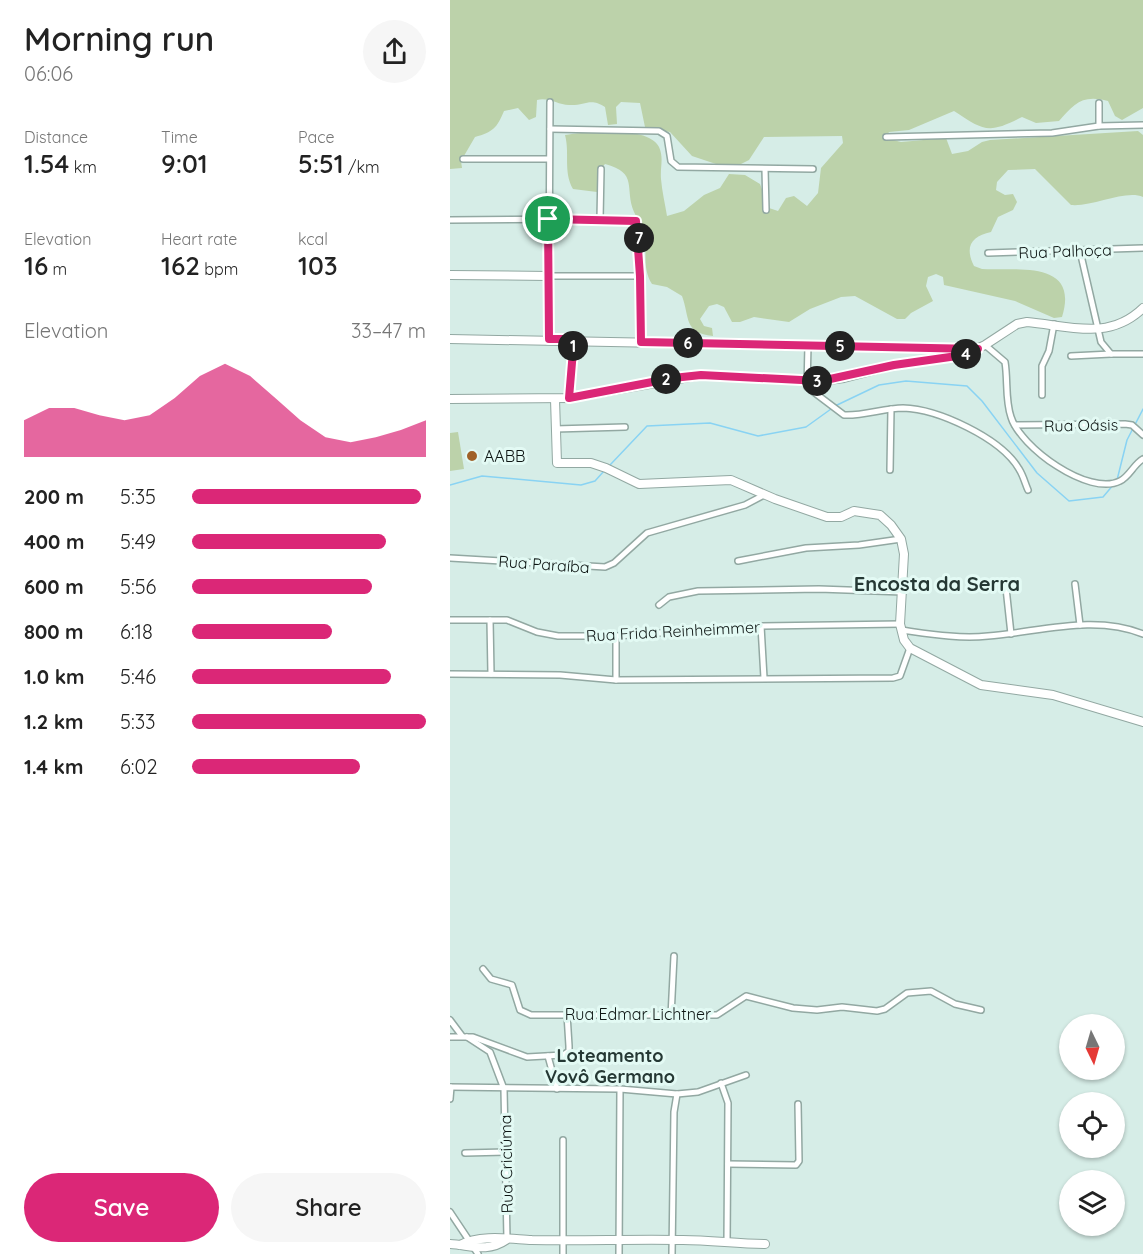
<!DOCTYPE html>
<html lang="en">
<head>
<meta charset="utf-8">
<style>
	:root { --surface:#fff; --page:#f6f6f6; --text:#222; --muted:#767676; --accent:#db2777 }
	body { margin:0; font-family:Quicksand,sans-serif; background:var(--page); color:var(--text); height:100vh; display:flex; flex-direction:column; font-size:22px; white-space:nowrap }
	* { box-sizing:border-box; margin:0 }
	p { font-size:20px; color:var(--muted) }
	.icon { flex:none; width:33px; height:33px; fill:none; stroke:currentColor; stroke-width:2; stroke-linecap:round; stroke-linejoin:round }
	.map { position:relative; flex:1; overflow:hidden }
	.sheet { display:flex; flex-direction:column; background:var(--surface); width:450px }
	.sheet>* { flex:none }
	.needle { width:39px; rotate:175deg }
	.fabs { position:absolute; left:609px; top:1014px; display:grid; gap:12px }
	.fabs a { display:grid; place-items:center; width:66px; height:66px; border-radius:50%; background:var(--surface); box-shadow:0 2px 4px #0004; font-size:30px }
	.pin { position:absolute; display:grid; place-items:center; width:51px; height:51px; color:#fff; margin:-26px; border:3px solid #fff; border-radius:50%; box-shadow:0 2px 6px #0007 }
	.km { position:absolute; width:30px; height:30px; margin:-15px; border-radius:50%; background:#222; color:#fff; font-size:16px; line-height:30px; text-align:center }
	.round { display:grid; place-items:center; flex:none; width:63px; height:63px; border-radius:32px; background:var(--page) }
	.headline { display:flex; align-items:center; justify-content:space-between; height:102px; padding:0 24px }
	h1 { font-size:33px; font-weight:600; line-height:45px }
	.stats { display:grid; grid-template-columns:repeat(3,1fr); gap:9px; height:102px; padding:6px 24px }
	.stats div { display:grid; align-content:center }
	.stats b { font-size:26px; font-weight:600 }
	.stats small { font-size:16px; font-weight:400 }
	.stats p { font-size:16px }
	.chart { height:168px; padding:12px 24px }
	.chart p { display:flex; justify-content:space-between }
	.chart svg { width:100%; height:108px; margin-top:6px; fill:var(--accent); opacity:.7 }
	.primary-button { display:flex; gap:12px; margin-top:auto; padding:12px 24px }
	.primary-button a { flex:1; height:69px; border-radius:36px; background:var(--accent); color:#fff; font-size:24px; font-weight:600; line-height:69px; text-align:center }
	.primary-button a+a { background:var(--page); color:var(--text) }
	ul { padding:0 24px; list-style:none; font-size:20px }
	li { display:grid; grid-template-columns:96px 72px 1fr; align-items:center; height:45px }
	li i { height:15px; border-radius:8px; background:var(--accent) }
	main { display:flex; flex:1; min-height:0 }
	.map>svg:first-child { display:block }
	.green { fill:#bcd2aa }
	.lines { fill:none; stroke-linecap:round; stroke-linejoin:round }
	.stream { stroke:#89d3f3; stroke-width:1.5 }
	.street-casing { stroke:#92a8a2; stroke-width:8 }
	.secondary-casing { stroke:#92a8a2; stroke-width:10 }
	.street { stroke:#fff; stroke-width:5 }
	.secondary { stroke:#fff; stroke-width:8 }
	.route-casing { stroke:#fff; stroke-width:12 }
	.route { stroke:#db2777; stroke-width:8 }
	.poi-dot { fill:#a06128; stroke:#e3faf4; stroke-width:2 }
	.labels { text-anchor:middle; dominant-baseline:central; stroke-width:6; stroke-linejoin:round; paint-order:stroke }
	.street-label { font-size:16px; fill:#0e1614; stroke:#e3faf4 }
	.poi-label { font-size:16px; fill:#0e1614; stroke:#e3faf4; text-anchor:start }
	.neighbourhood-label { font-size:18px; font-weight:bold; fill:#253834; stroke:#e3faf4 }
	.quarter-label { font-size:20px; font-weight:bold; fill:#253834; stroke:#e3faf4 }
</style>
</head>
<body>
<main>
<section class="sheet">
<div class="headline"><div><h1>Morning run</h1><p>06:06</p></div><a class="round"><svg class="icon" aria-label="share" viewBox="0 0 24 24"><path d="M12 15V3M7 8l5-5 5 5M5 13v7h14v-7"/></svg></a></div>
<div class="stats">
<div><p>Distance</p><b>1.54<small> km</small></b></div>
<div><p>Time</p><b>9:01</b></div>
<div><p>Pace</p><b>5:51<small> /km</small></b></div>
</div>
<div class="stats">
<div><p>Elevation</p><b>16<small> m</small></b></div>
<div><p>Heart rate</p><b>162<small> bpm</small></b></div>
<div><p>kcal</p><b>103</b></div>
</div>
<div class="chart"><p><span>Elevation</span>33–47 m</p>
<svg viewBox="0 0 160 44" preserveAspectRatio="none"><path d="M0 44V29L10 24L20 24L30 27L40 29L50 27L60 20L70 11L80 6L90 11L100 20L110 29L120 36L130 38L140 36L150 33L160 29V44z"/></svg>
</div>
<ul>
<li><b>200 m</b>5:35<i style="width:98%"></i></li>
<li><b>400 m</b>5:49<i style="width:83%"></i></li>
<li><b>600 m</b>5:56<i style="width:77%"></i></li>
<li><b>800 m</b>6:18<i style="width:60%"></i></li>
<li><b>1.0 km</b>5:46<i style="width:85%"></i></li>
<li><b>1.2 km</b>5:33<i style="width:100%"></i></li>
<li><b>1.4 km</b>6:02<i style="width:72%"></i></li>
</ul>
<div class="primary-button"><a>Save</a><a>Share</a></div>
</section>
<div class="map">
<svg width="693" height="1254" viewBox="0 0 693 1254">
	<rect width="100%" height="100%" fill="#d6ede7"/>
	<!-- green -->
	<g class="green">
		<path d="M0,0H693V108L672,120L665,116L658,101C632,94 624,104 609,121L586,123L572,117C538,135 533,130 504,111L459,130L439,132L435,138L451,142L496,138L502,154L518,151L532,142L540,140L688,131L693,135V197C676,189 643,207 621,205L585,169L558,170L547,182L546,190L555,195L563,194L567,202L563,210L548,217L541,232C522,236 514,246 524,266L532,269C566,271 630,259 612,317L604,318L565,301L494,285L493,277L486,274L478,277L476,286L483,301L461,313L455,319H447L405,296L391,297L360,309L339,322L304,317L290,322H282L274,307L267,304L259,306L250,319L254,326L262,328L263,336C233,333 240,317 232,296L217,287L202,284C192,269 197,251 195,233C194,225 187,219 184,212C174,188 189,173 155,164L149,171L147,192L123,189C113,171 120,154 115,135C135,132 198,125 209,147C214,158 210,167 211,179C212,191 215,204 217,216L234,211L254,195L270,188L279,174L295,175L310,184L319,208L328,211L336,198L344,196L357,206L368,193L371,168L393,143L392,136L314,137L299,160L291,164H266L242,156L220,132L195,127L190,103L171,102L166,107L167,124L158,125L155,107C140,97 135,106 119,105C108,105 99,97 87,100L86,117L79,120L68,108L54,111C47,128 43,132 25,137L11,161L12,168L0,169Z"/>
		<path d="M8,432L14,469L0,471V433Z"/>
	</g>
	<g class="lines">
		<!-- stream -->
		<g class="stream">
			<path d="M385,406L429,385L456,381L517,386L532,401L587,473L619,501L653,497L664,484"/>
			<path d="M160,465L197,426L260,423L308,436L356,427L381,409"/>
			<path d="M667,480L677,440L693,409"/>
			<path d="M0,485L32,476L131,485L145,481L154,471"/>
		</g>
		<defs>
			<g id="street">
				<path d="M100,102L99,276H190"/>
				<path d="M649,126V103"/>
				<path d="M100,129L209,131L217,136L221,161L228,167L363,169"/>
				<path d="M436,137L602,133L649,126L693,125"/>
				<path d="M13,159H98"/>
				<path d="M315,169L316,210"/>
				<path d="M150,219L151,169"/>
				<path d="M0,220L150,219L186,221L190,276L191,342"/>
				<path d="M630,251L651,342L661,354H693"/>
				<path d="M538,253L693,248"/>
				<path d="M358,345L357,387L394,415C414,416 434,408 453,408C488,409 551,438 569,469C573,475 575,483 578,490"/>
				<path d="M535,345L555,362C558,380 555,400 561,417C570,447 639,497 670,481C679,477 684,464 693,459"/>
				<path d="M621,356L661,354"/>
				<path d="M592,395V366L599,351L604,324"/>
				<path d="M119,398L124,339"/>
				<path d="M565,425L675,424L682,425L693,435"/>
				<path d="M105,429L175,427"/>
				<path d="M440,470L441,409"/>
				<path d="M0,558L155,567L164,563L197,533L295,505L314,495"/>
				<path d="M288,561L356,548L409,545L451,539"/>
				<path d="M625,584L630,625"/>
				<path d="M556,588L561,634"/>
				<path d="M209,605L219,597L248,591L369,589L453,592"/>
				<path d="M0,620H57L87,632L108,636H166L311,626L450,624"/>
				<path d="M40,620L41,674"/>
				<path d="M311,626L314,678"/>
				<path d="M451,630C480,634 509,639 538,636C589,632 644,614 693,634"/>
				<path d="M166,636V680"/>
				<path d="M0,674L110,675L166,680L443,678L450,676L460,648"/>
				<path d="M33,969L41,979L62,985L70,1010L81,1015H267L296,996L343,1008L367,1010L392,1007L427,1011L435,1009L457,993L481,991L505,1004L531,1010"/>
				<path d="M221,1016L224,956"/>
				<path d="M0,1020L12,1036"/>
				<path d="M0,1037H23L77,1057L113,1055L119,1051V1046L117,1014"/>
				<path d="M17,1037L40,1052L54,1089L57,1239"/>
				<path d="M98,1056L107,1089"/>
				<path d="M271,1083L278,1103L277,1243"/>
				<path d="M0,1087L170,1089L227,1094L248,1092L296,1075"/>
				<path d="M0,1099L1,1087"/>
				<path d="M113,1140V1254"/>
				<path d="M15,1153L56,1152"/>
				<path d="M278,1164L346,1165L349,1161L348,1104"/>
				<path d="M0,1212L28,1254"/>
				<path d="M169,1254L170,1089"/>
				<path d="M222,1254L224,1112L227,1094"/>
			</g>
			<g id="secondary">
				<path d="M0,275L99,276V339"/>
				<path d="M0,339L523,349"/>
				<path d="M0,399L119,398L251,375L371,381L394,378L444,365L514,355L535,345L567,324L577,322C620,326 659,341 693,308"/>
				<path d="M105,399L107,463H141L156,468L189,484L281,480L325,499L377,517H391L404,511L430,515L441,525L451,539L454,554L450,624L454,640L460,648L531,685L603,695L693,722"/>
				<path d="M0,1244C20,1245 37,1253 56,1240"/>
				<path d="M10,1245C31,1234 60,1239 82,1240C133,1241 183,1239 233,1240C261,1240 288,1244 315,1244"/>
			</g>
		</defs>
		<!-- street casing -->
		<use href="#street" class="street-casing"/>
		<!-- secondary casing -->
		<use href="#secondary" class="secondary-casing"/>
		<!-- street -->
		<use href="#street" class="street"/>
		<!-- secondary -->
		<use href="#secondary" class="secondary"/>
	</g>
	<g class="lines">
		<defs>
			<path id="route" d="M98,219L186,221L190,276L191,342L528,349L514,355L444,365L371,381L251,375L223,378L119,398L124,339H99Z"/>
		</defs>
		<!-- route casing -->
		<use href="#route" class="route-casing"/>
		<!-- route -->
		<use href="#route" class="route"/>
	</g>
	<!-- markers -->
	<circle class="poi-dot" cx="22" cy="456" r="6"/>
	<g class="labels">
		<!-- street labels -->
		<g class="street-label">
			<text transform="translate(615 251) rotate(-2)">Rua Palhoça</text>
			<text transform="translate(631 425) rotate(-1)">Rua Oásis</text>
			<text transform="translate(94 564) rotate(4)">Rua Paraíba</text>
			<text transform="translate(223 631) rotate(-3)">Rua Frida Reinheimmer</text>
			<text x="188" y="1014">Rua Edmar Lichtner</text>
			<text transform="translate(56 1164) rotate(-91)">Rua Criciúma</text>
		</g>
		<!-- poi labels -->
		<g class="poi-label">
			<text x="34" y="456">AABB</text>
		</g>
		<!-- neighbourhood labels -->
		<g class="neighbourhood-label">
			<text x="160" y="1055">Loteamento<tspan x="160" dy="21">Vovô Germano</tspan></text>
		</g>
		<!-- quarter labels -->
		<g class="quarter-label">
			<text x="487" y="583">Encosta da Serra</text>
		</g>
	</g>
</svg>
<div class="fabs">
<a><svg class="needle" viewBox="-14 -14 28 28"><path d="M0-13l5 13h-10z" fill="#e53935"/><path d="M0 13l5-13h-10z" fill="#767676"/></svg></a>
<a><svg class="icon" aria-label="locate" viewBox="0 0 24 24"><circle cx="12" cy="12" r="6"/><path d="M12 2v4M12 18v4M2 12h4M18 12h4"/></svg></a>
<a><svg class="icon" aria-label="layers" viewBox="0 0 24 24"><path d="M12 4l9 5-9 5-9-5zM3 14l9 5 9-5"/></svg></a>
</div>
<div class="pin" style="left:98px;top:219px;background:#1e9e55"><svg class="icon" aria-label="arrive" viewBox="0 0 24 24"><path d="M6 21V4h12l-3 4 3 4H6"/></svg></div>
<b class="km" style="left:123px;top:346px">1</b>
<b class="km" style="left:216px;top:379px">2</b>
<b class="km" style="left:367px;top:381px">3</b>
<b class="km" style="left:516px;top:354px">4</b>
<b class="km" style="left:390px;top:346px">5</b>
<b class="km" style="left:238px;top:343px">6</b>
<b class="km" style="left:189px;top:238px">7</b>
</div>
</main>
</body>
</html>
